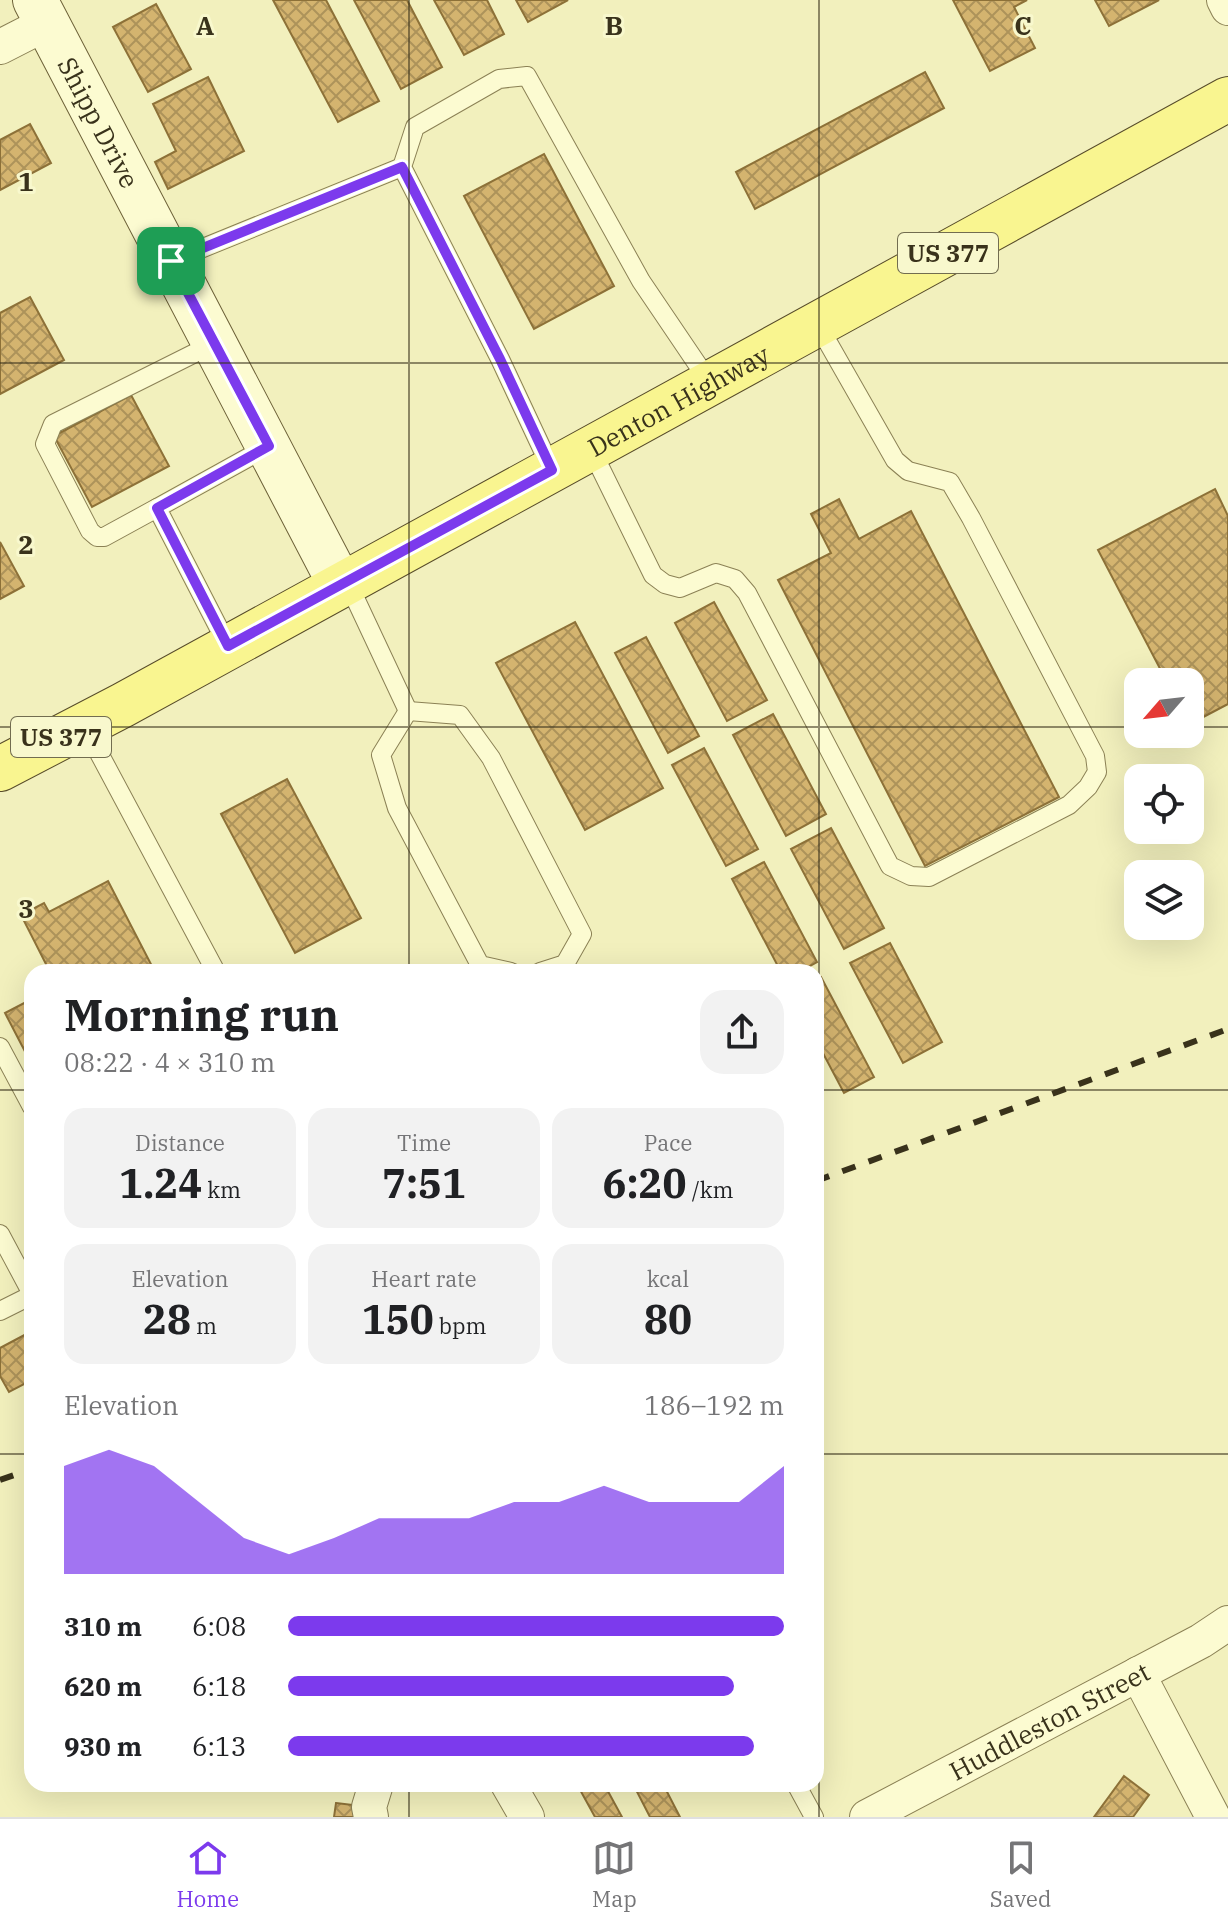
<!DOCTYPE html>
<html lang="en">
<head>
<meta charset="utf-8">
<style>
	:root { --surface:#fff; --page:#f2f2f2; --text:#202124; --muted:#757577; --line:#e0e0e0; --accent:#7c3aed }
	body { margin:0; font-family:"IBM Plex Serif",serif; background:var(--page); color:var(--text); height:100vh; display:flex; flex-direction:column; font-size:30px; white-space:nowrap }
	* { box-sizing:border-box; margin:0 }
	p { font-size:26px; color:var(--muted) }
	.icon { flex:none; width:44px; height:44px; fill:none; stroke:currentColor; stroke-width:2; stroke-linecap:round; stroke-linejoin:round }
	.map { position:relative; flex:1; overflow:hidden }
	.side { position:absolute; left:24px; top:964px; width:800px; height:828px; display:flex; flex-direction:column; background:var(--surface); border-radius:24px; box-shadow:0 8px 32px #0002 }
	.side>* { flex:none }
	.needle { width:52px; rotate:242deg }
	.controls { position:absolute; left:1124px; top:668px; display:grid; gap:16px }
	.controls a { display:grid; place-items:center; width:80px; height:80px; border-radius:16px; background:var(--surface); box-shadow:0 8px 32px #0002; font-size:40px }
	.pin { position:absolute; display:grid; place-items:center; width:68px; height:68px; color:#fff; margin:-34px; border-radius:16px; box-shadow:0 4px 12px #0006 }
	.round { display:grid; place-items:center; flex:none; width:84px; height:84px; border-radius:24px; background:var(--page) }
	.headline { display:flex; align-items:center; justify-content:space-between; height:136px; padding:0 40px }
	h1 { font-size:44px; font-weight:800; line-height:60px }
	.figures { display:grid; grid-template-columns:repeat(3,1fr); gap:12px; height:136px; padding:8px 40px }
	.figures div { display:grid; align-content:center; border-radius:20px; background:var(--page); text-align:center }
	.figures b { font-size:40px; font-weight:800 }
	.figures small { font-size:22px; font-weight:400 }
	.figures p { font-size:22px }
	.chart { height:224px; padding:16px 40px }
	.chart p { display:flex; justify-content:space-between }
	.chart svg { width:100%; height:144px; margin-top:8px; fill:var(--accent); opacity:.7 }
	ul { padding:0 40px; list-style:none; font-size:26px }
	li { display:grid; grid-template-columns:128px 96px 1fr; align-items:center; height:60px }
	li i { height:20px; border-radius:10px; background:var(--accent) }
	.tabs { display:flex; justify-content:space-around; align-items:center; height:112px; border-top:2px solid var(--line); background:var(--surface); font-size:22px; color:var(--muted) }
	.tabs a { display:grid; justify-items:center; gap:4px }
	.tabs .current { color:var(--accent) }
	.map>svg:first-child { display:block }
	.building { fill:url(#building-cross-hatch); stroke:#8d7138; stroke-width:2 }
	.lines { fill:none; stroke-linecap:round; stroke-linejoin:round }
	.lane-casing { stroke:#8b8155; stroke-width:20 }
	.street-casing { stroke:#8b8155; stroke-width:36 }
	.secondary-casing { stroke:#6d6138; stroke-width:46 }
	.primary-casing { stroke:#584c2a; stroke-width:46 }
	.lane { stroke:#fcfbd1; stroke-width:18 }
	.street { stroke:#fcfbd1; stroke-width:34 }
	.secondary { stroke:#fcfbd1; stroke-width:44 }
	.primary { stroke:#f9f590; stroke-width:44 }
	.rail { stroke:#39321b; stroke-width:6; stroke-dasharray:14 14; stroke-linecap:butt }
	.route-casing { stroke:#fff; stroke-width:16 }
	.route { stroke:#7c3aed; stroke-width:10 }
	.grid { fill:none; stroke:#39321b; stroke-width:2; stroke-opacity:0.55 }
	.labels { text-anchor:middle; dominant-baseline:central; stroke-width:6; stroke-linejoin:round; paint-order:stroke }
	.shield { fill:#f8f8cd; stroke:#726d50; stroke-width:2 }
	.shield-label { font-size:24px; font-weight:bold; fill:#39321b }
	.street-label { font-size:26px; fill:#39321b; stroke:#f8f8cd }
	.grid-label { font-size:26px; text-anchor:middle; font-weight:bold; fill:#39321b; stroke:#f8f8cd; stroke-width:6; stroke-linejoin:round; paint-order:stroke }
</style>
</head>
<body>
<div class="map">
<svg width="1228" height="1817" viewBox="0 0 1228 1817">
	<defs>
		<pattern id="building-cross-hatch" width="8" height="8" patternUnits="userSpaceOnUse" patternTransform="scale(2)"><rect width="8" height="8" fill="#d4b46f"/><path d="M0 0l8 8M0 8l8-8" fill="none" stroke="#ad935a"/></pattern>
	</defs>
	<rect width="100%" height="100%" fill="#f2f0bd"/>
	<!-- building -->
	<g class="building">
		<path d="M273,0H326L379,101L338,122Z"/>
		<path d="M354,0H407L442,67L401,89Z"/>
		<path d="M434,0H487L504,34L464,55Z"/>
		<path d="M516,0H568L528,22Z"/>
		<path d="M953,0H1027L1014,7L1035,48L990,71Z"/>
		<path d="M1095,0H1159L1109,26Z"/>
		<path d="M156,4L191,69L148,92L113,27Z"/>
		<path d="M925,72L944,108L755,209L736,172Z"/>
		<path d="M208,77L244,151L168,189L155,162L176,151L153,104Z"/>
		<path d="M30,124L51,163L0,190V140Z"/>
		<path d="M544,154L614,286L534,329L464,196Z"/>
		<path d="M30,297L64,360L0,394V313Z"/>
		<path d="M131,395L169,466L92,507L54,436Z"/>
		<path d="M1215,489L1228,516V704L1190,724V682H1167L1098,550Z"/>
		<path d="M839,499L859,539L911,511L1059,797L925,866L778,580L831,553L811,514Z"/>
		<path d="M0,542L24,586L0,599Z"/>
		<path d="M714,602L767,700L727,721L675,623Z"/>
		<path d="M575,622L663,788L585,830L496,663Z"/>
		<path d="M646,637L699,736L668,753L615,653Z"/>
		<path d="M773,714L826,814L786,836L733,735Z"/>
		<path d="M704,748L758,849L726,866L672,765Z"/>
		<path d="M287,779L361,918L295,953L221,814Z"/>
		<path d="M831,828L884,928L844,949L791,849Z"/>
		<path d="M764,862L817,962L799,972H781L732,879Z"/>
		<path d="M108,881L155,972H50L21,915L44,903L49,912Z"/>
		<path d="M890,943L942,1042L903,1063L850,963Z"/>
		<path d="M821,977L874,1077L844,1093L816,1040V979Z"/>
		<path d="M32,999V1065L5,1013Z"/>
		<path d="M32,1331V1380L9,1392L0,1376V1348Z"/>
		<path d="M1124,1776L1149,1795L1133,1817H1094Z"/>
		<path d="M587,1784H604L622,1817H595L579,1788Z"/>
		<path d="M633,1784H663L680,1817H650Z"/>
		<path d="M336,1803L362,1806L360,1817H334Z"/>
	</g>
	<g class="lines">
		<defs>
			<g id="lane">
				<path d="M171,261L402,167"/>
				<path d="M591,449L653,575L665,584L680,588L716,573L735,579L747,593L890,866L911,876L929,877L1069,805L1088,787L1097,772L1095,756L971,518L950,482L908,471L895,460L818,325"/>
				<path d="M552,470L500,359L402,167L415,127L499,79L527,76L641,281L710,383"/>
				<path d="M157,508L104,537H97L90,531L45,444L53,424L215,343"/>
				<path d="M347,581L408,711"/>
				<path d="M228,646L157,508L269,446"/>
				<path d="M408,711L460,715L491,758L582,934L565,964L540,972"/>
				<path d="M408,711L381,755L397,808L480,965L511,972"/>
				<path d="M84,725L216,972"/>
				<path d="M0,1047L32,1107"/>
				<path d="M0,1234L32,1294"/>
				<path d="M0,1311L32,1295"/>
				<path d="M796,1784L814,1817"/>
			</g>
			<g id="street">
				<path d="M1224,0L1228,8"/>
				<path d="M0,47L47,23"/>
				<path d="M1138,1674L1213,1817"/>
				<path d="M508,1784L527,1817"/>
				<path d="M371,1817L369,1807L376,1784"/>
				<path id="s1" d="M867,1817L1201,1641L1228,1623"/>
			</g>
			<g id="secondary">
				<path id="s2" d="M35,0L340,584"/>
			</g>
			<g id="primary">
				<path id="s3" d="M0,769L123,705L1228,99"/>
			</g>
		</defs>
		<!-- lane casing -->
		<use href="#lane" class="lane-casing"/>
		<!-- street casing -->
		<use href="#street" class="street-casing"/>
		<!-- secondary casing -->
		<use href="#secondary" class="secondary-casing"/>
		<!-- primary casing -->
		<use href="#primary" class="primary-casing"/>
		<!-- lane -->
		<use href="#lane" class="lane"/>
		<!-- street -->
		<use href="#street" class="street"/>
		<!-- secondary -->
		<use href="#secondary" class="secondary"/>
		<!-- primary -->
		<use href="#primary" class="primary"/>
		<!-- rail -->
		<g class="rail">
			<path d="M816,1181L1228,1029"/>
			<path d="M0,1480L32,1469"/>
		</g>
	</g>
	<g class="lines">
		<defs>
			<path id="route" d="M402,167L500,359L552,470L228,646L157,508L269,446L171,261Z"/>
		</defs>
		<!-- route casing -->
		<use href="#route" class="route-casing"/>
		<!-- route -->
		<use href="#route" class="route"/>
	</g>
	<!-- grid -->
	<path class="grid" d="M409,0V972M819,0V1817M0,363H1228M0,727H1138M1190,727H1228M0,1090H32M816,1090H1228M0,1454H32M816,1454H1228M409,1784V1817"/>
	<g class="labels">
		<!-- shield labels -->
		<g class="shield">
			<rect x="898" y="233" width="100" height="40" rx="6"/>
			<rect x="11" y="717" width="100" height="40" rx="6"/>
		</g>
		<g class="shield-label">
			<text x="948" y="253">US 377</text>
			<text x="61" y="737">US 377</text>
		</g>
		<!-- street labels -->
		<g class="street-label">
			<text stroke="none"><textPath href="#s2" startOffset="138">Shipp Drive</textPath></text>
			<text stroke="none"><textPath href="#s3" startOffset="772">Denton Highway</textPath></text>
			<text stroke="none"><textPath href="#s1" startOffset="206">Huddleston Street</textPath></text>
		</g>
	</g>
	<g class="grid-label">
		<text x="205" y="35">A</text>
		<text x="614" y="35">B</text>
		<text x="1023" y="35">C</text>
		<text x="26" y="191">1</text>
		<text x="26" y="554">2</text>
		<text x="26" y="918">3</text>
	</g>
</svg>
<div class="controls">
<a><svg class="needle" viewBox="-14 -14 28 28"><path d="M0-13l5 13h-10z" fill="#e53935"/><path d="M0 13l5-13h-10z" fill="#757577"/></svg></a>
<a><svg class="icon" aria-label="locate" viewBox="0 0 24 24"><circle cx="12" cy="12" r="6"/><path d="M12 2v4M12 18v4M2 12h4M18 12h4"/></svg></a>
<a><svg class="icon" aria-label="layers" viewBox="0 0 24 24"><path d="M12 4l9 5-9 5-9-5zM3 14l9 5 9-5"/></svg></a>
</div>
<div class="pin" style="left:171px;top:261px;background:#1e9e55"><svg class="icon" aria-label="arrive" viewBox="0 0 24 24"><path d="M6 21V4h12l-3 4 3 4H6"/></svg></div>
<section class="side">
<div class="headline"><div><h1>Morning run</h1><p>08:22 · 4 × 310 m</p></div><a class="round"><svg class="icon" aria-label="share" viewBox="0 0 24 24"><path d="M12 15V3M7 8l5-5 5 5M5 13v7h14v-7"/></svg></a></div>
<div class="figures">
<div><p>Distance</p><b>1.24<small> km</small></b></div>
<div><p>Time</p><b>7:51</b></div>
<div><p>Pace</p><b>6:20<small> /km</small></b></div>
</div>
<div class="figures">
<div><p>Elevation</p><b>28<small> m</small></b></div>
<div><p>Heart rate</p><b>150<small> bpm</small></b></div>
<div><p>kcal</p><b>80</b></div>
</div>
<div class="chart"><p><span>Elevation</span>186–192 m</p>
<svg viewBox="0 0 160 44" preserveAspectRatio="none"><path d="M0 44V11L10 6L20 11L30 22L40 33L50 38L60 33L70 27L80 27L90 27L100 22L110 22L120 17L130 22L140 22L150 22L160 11V44z"/></svg>
</div>
<ul>
<li><b>310 m</b>6:08<i style="width:100%"></i></li>
<li><b>620 m</b>6:18<i style="width:90%"></i></li>
<li><b>930 m</b>6:13<i style="width:94%"></i></li>
</ul>
</section>
</div>
<nav class="tabs">
<a class="current"><svg class="icon" aria-label="home" viewBox="0 0 24 24"><path d="M3 11l9-7 9 7M6 9v11h12V9"/></svg>Home</a>
<a><svg class="icon" aria-label="map" viewBox="0 0 24 24"><path d="M3 6l6-2 6 2 6-2v14l-6 2-6-2-6 2zM9 4v14M15 6v14"/></svg>Map</a>
<a><svg class="icon" aria-label="saved" viewBox="0 0 24 24"><path d="M7 4h10v16l-5-4-5 4z"/></svg>Saved</a>
</nav>
</body>
</html>
